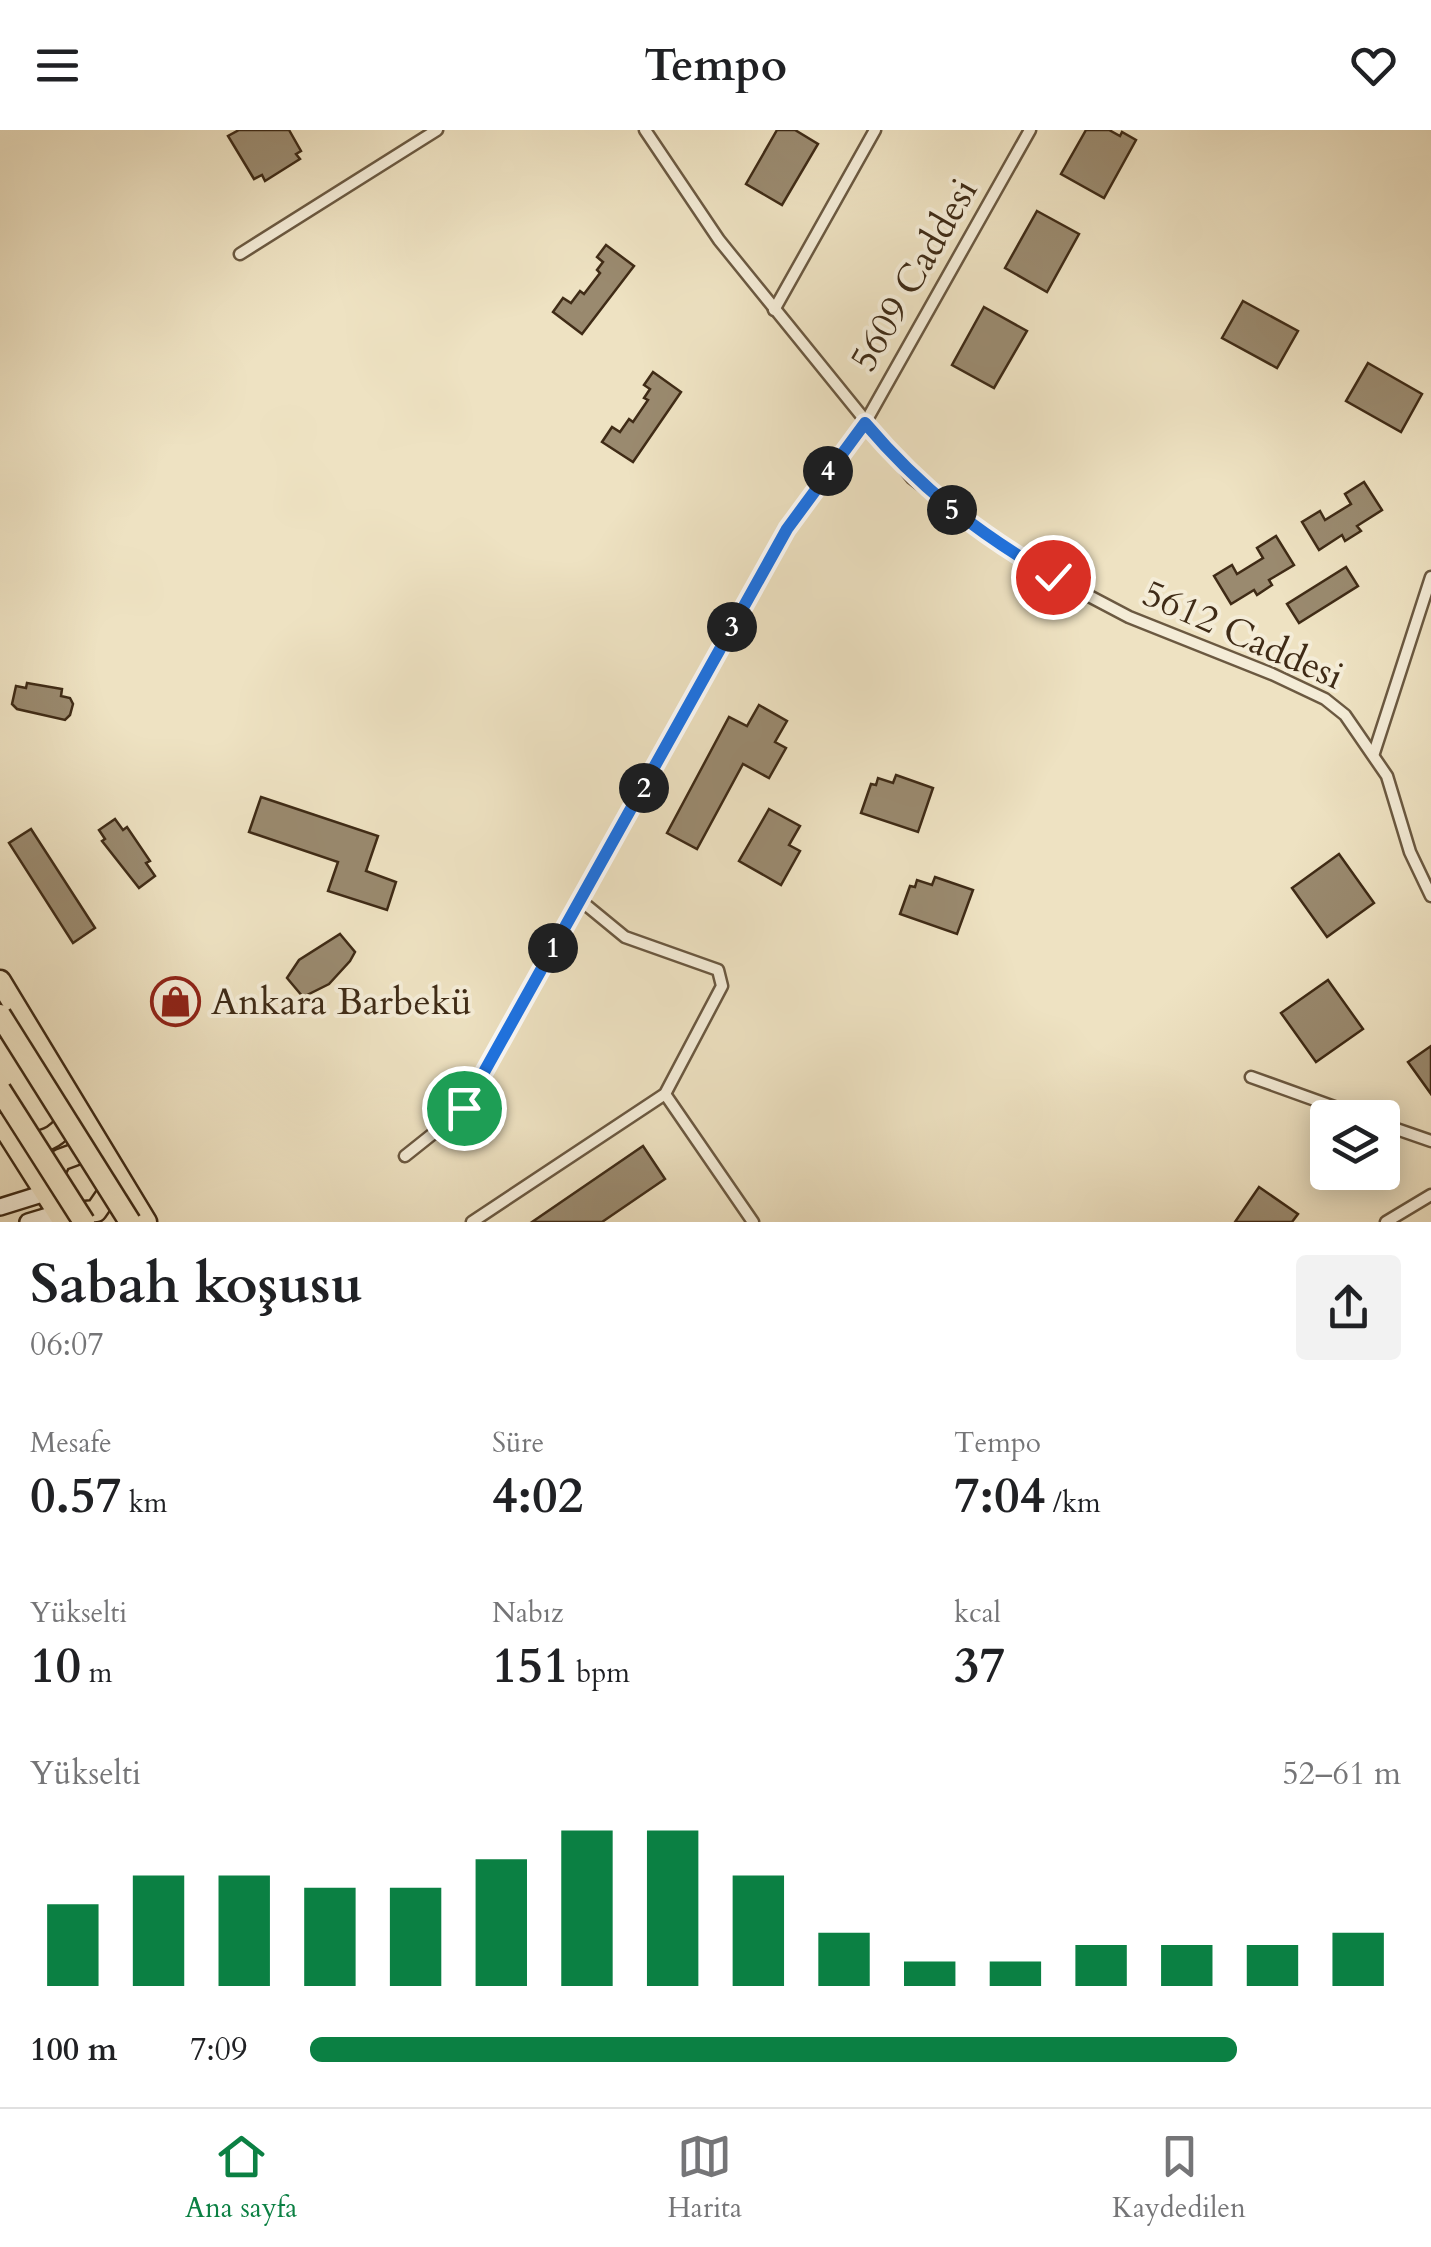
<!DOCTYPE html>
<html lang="tr">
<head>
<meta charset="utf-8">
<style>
	:root { --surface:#fff; --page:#f2f2f2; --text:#202124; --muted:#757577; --line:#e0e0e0; --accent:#0b8043 }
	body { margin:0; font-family:Cardo,serif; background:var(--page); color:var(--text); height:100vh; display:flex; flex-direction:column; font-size:38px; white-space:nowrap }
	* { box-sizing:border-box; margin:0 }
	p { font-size:32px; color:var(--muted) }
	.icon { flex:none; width:55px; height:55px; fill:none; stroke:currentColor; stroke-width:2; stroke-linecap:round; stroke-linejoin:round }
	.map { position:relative; height:1092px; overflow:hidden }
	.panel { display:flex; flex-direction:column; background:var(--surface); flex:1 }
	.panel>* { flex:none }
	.fabs { position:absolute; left:1310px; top:970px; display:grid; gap:20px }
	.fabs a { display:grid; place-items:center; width:90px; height:90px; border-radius:10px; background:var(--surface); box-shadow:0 5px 25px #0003; font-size:50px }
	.pin { position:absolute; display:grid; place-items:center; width:85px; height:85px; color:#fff; margin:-42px; border:5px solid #fff; border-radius:50%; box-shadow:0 2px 10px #0007 }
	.km { position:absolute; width:50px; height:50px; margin:-25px; border-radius:50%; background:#222; color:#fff; font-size:28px; line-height:50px; text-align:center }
	.round { display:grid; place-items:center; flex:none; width:105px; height:105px; border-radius:10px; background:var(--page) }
	.overview { display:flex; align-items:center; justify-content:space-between; height:170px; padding:0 30px }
	h1 { font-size:55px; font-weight:700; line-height:75px }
	.figures { display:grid; grid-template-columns:repeat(3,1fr); gap:15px; height:170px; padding:10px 30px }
	.figures div { display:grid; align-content:center }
	.figures b { font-size:50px; font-weight:700 }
	.figures small { font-size:28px; font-weight:400 }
	.figures p { font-size:28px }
	.chart { height:280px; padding:20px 30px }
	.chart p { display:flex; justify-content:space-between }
	.chart svg { width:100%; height:180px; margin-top:10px; stroke:var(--accent); stroke-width:6 }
	ul { padding:0 30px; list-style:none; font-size:32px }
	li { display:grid; grid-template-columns:160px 120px 1fr; align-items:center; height:75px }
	li i { height:25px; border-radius:12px; background:var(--accent) }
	header { display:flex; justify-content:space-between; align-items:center; height:130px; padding:0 30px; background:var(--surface); font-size:45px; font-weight:700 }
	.tab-bar { display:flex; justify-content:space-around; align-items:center; height:140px; border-top:2px solid var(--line); background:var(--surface); font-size:28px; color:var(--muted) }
	.tab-bar a { display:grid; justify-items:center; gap:5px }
	.tab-bar .selected { color:var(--accent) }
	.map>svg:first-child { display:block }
	.building { fill:#9a8a6f; stroke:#3f2b16; stroke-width:2.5 }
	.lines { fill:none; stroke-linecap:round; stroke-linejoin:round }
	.street-casing { stroke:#6b5941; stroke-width:15 }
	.secondary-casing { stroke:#3f2b16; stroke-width:20 }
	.highway-casing { stroke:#3f2b16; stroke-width:25 }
	.street { stroke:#f4ecd7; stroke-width:10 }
	.secondary { stroke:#f4ecd7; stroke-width:15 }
	.highway { stroke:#eee2c2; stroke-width:20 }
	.highway-bridge-casing { stroke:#3f2b16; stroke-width:25; stroke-linecap:butt }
	.highway-bridge { stroke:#eee2c2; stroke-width:20 }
	.route-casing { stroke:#fff; stroke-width:20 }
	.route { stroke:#1a73e8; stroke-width:12 }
	.labels { text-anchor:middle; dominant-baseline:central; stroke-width:8; stroke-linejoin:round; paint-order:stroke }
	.street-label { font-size:38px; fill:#3f2b16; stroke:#f4ecd7 }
	.poi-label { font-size:38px; fill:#3f2b16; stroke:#f4ecd7; text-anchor:start }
</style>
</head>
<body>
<header><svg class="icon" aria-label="menu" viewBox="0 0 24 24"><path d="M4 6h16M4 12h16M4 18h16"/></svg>Tempo<svg class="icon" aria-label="heart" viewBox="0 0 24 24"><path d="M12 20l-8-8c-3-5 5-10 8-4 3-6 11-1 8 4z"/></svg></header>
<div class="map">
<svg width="1431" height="1092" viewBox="0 0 1431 1092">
	<rect width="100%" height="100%" fill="#eee2c2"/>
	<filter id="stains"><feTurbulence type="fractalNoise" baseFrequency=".002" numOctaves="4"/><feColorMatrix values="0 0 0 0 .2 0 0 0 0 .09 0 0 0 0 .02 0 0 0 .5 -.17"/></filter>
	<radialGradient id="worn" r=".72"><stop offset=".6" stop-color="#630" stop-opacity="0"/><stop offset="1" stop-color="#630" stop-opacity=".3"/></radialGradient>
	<!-- building -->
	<g class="building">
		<path d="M239,0H289L301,21L296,24L300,29L265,51L262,45L254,49L228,6Z"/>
		<path d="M777,0H795L818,14L782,75L746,54Z"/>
		<path d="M1086,0H1109L1120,6L1122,2L1136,10L1104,68L1061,44Z"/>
		<path d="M1037,81L1079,104L1047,162L1005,138Z"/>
		<path d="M606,115L634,136L582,204L553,182L563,168L571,173L580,161L584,164L600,143L597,140L603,132L597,127Z"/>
		<path d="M1243,171L1298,201L1277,238L1222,208Z"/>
		<path d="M984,177L1027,201L994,258L952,235Z"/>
		<path d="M1368,233L1422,264L1401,302L1346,271Z"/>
		<path d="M653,242L681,262L633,332L602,312L612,297L620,302L629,289L633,292L648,270L644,268L650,259L644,255Z"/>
		<path d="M1364,352L1382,380L1357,396L1361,401L1345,411L1342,405L1319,420L1302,392L1320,381L1325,390L1351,374L1345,364Z"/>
		<path d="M1276,406L1294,435L1269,450L1272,455L1257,465L1254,460L1231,474L1214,446L1232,435L1237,444L1263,428L1257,418Z"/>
		<path d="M1346,437L1358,456L1299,493L1287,474Z"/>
		<path d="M27,553L62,559L61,566L70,568L73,574L70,585L65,590L17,579L12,574L16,556L26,558Z"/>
		<path d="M759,575L787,591L775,612L786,618L769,648L743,634L697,719L667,703L729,587L747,596Z"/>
		<path d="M896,645L933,658L918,702L861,683L871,654L876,655L878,648L893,653Z"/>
		<path d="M261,667L378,706L366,741L396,752L387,780L328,761L338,732L249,702Z"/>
		<path d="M769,679L800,696L789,715L800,721L781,755L739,731Z"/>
		<path d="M115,689L123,700L127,697L150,731L146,733L155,746L139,758L102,711L105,709L99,700Z"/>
		<path d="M31,699L95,798L73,813L9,713Z"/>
		<path d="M1339,724L1374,773L1327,807L1292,758Z"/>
		<path d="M935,747L973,760L957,804L900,784L910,756L915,757L917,750L932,755Z"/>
		<path d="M340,804L355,822L350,831L329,854L303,867L287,848L299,830Z"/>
		<path d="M1328,850L1363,899L1316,932L1281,883Z"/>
		<path d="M1431,916V964L1408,932Z"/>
		<path d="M643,1016L665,1049L602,1092H532Z"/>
		<path d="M1259,1057L1298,1084L1292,1092H1235Z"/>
	</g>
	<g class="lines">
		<defs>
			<g id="street">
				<path d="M645,0L719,110L912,348L984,403L1053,447L1129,487L1272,544L1325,569L1345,585L1387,646L1410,722L1431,766"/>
				<path d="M240,124L437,0"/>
				<path d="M774,180L875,0"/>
				<path d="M1374,623L1431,447"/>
				<path d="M1251,947L1365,988"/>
				<path d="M665,964L753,1092"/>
				<path d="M1382,994L1431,1011"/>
				<path d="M405,1026L464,979L787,399L865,293L1030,0"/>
				<path d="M472,1092L665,964L722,856L718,840L625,807L580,770"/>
				<path d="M1386,1092L1431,1065"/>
			</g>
			<g id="secondary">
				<path d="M0,1077L45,1063"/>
				<path d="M28,1092L58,1083"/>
			</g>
			<g id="highway">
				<path d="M0,851L146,1092"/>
				<path d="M0,991L64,1092"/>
				<path d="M19,1010C45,1017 66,1004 71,978"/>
				<path d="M47,1058L60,1030L79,1023L98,1026"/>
				<path d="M65,1084L96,1081L118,1049"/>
			</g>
		</defs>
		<!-- street casing -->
		<use href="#street" class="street-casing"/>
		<!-- secondary casing -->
		<use href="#secondary" class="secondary-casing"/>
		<!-- highway casing -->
		<use href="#highway" class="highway-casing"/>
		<!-- street -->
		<use href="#street" class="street"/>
		<!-- secondary -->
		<use href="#secondary" class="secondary"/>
		<!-- highway -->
		<use href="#highway" class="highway"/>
		<defs>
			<g id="highway-bridge">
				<path d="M0,885L130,1092"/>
				<path d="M0,960L84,1092"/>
			</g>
		</defs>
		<!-- highway-bridge casing -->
		<use href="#highway-bridge" class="highway-bridge-casing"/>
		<!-- highway-bridge -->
		<use href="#highway-bridge" class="highway-bridge"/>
	</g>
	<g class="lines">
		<defs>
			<path id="route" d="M464,978L787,399L865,293C923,361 977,402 1053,447"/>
		</defs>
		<!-- route casing -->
		<use href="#route" class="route-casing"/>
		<!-- route -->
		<use href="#route" class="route"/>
	</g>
	<!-- icons -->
	<defs>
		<symbol id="shop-ring" viewBox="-11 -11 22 22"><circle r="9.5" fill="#f4ecd7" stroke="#8f2418" stroke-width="1.5"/><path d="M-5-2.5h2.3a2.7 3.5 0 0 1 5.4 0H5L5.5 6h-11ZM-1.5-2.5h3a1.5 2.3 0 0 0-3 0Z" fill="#8f2418"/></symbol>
	</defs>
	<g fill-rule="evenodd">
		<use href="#shop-ring" x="148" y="844" width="55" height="55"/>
	</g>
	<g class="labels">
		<!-- street labels -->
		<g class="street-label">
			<text transform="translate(914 145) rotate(-60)">5609 Caddesi</text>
			<text transform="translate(1243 505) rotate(24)">5612 Caddesi</text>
		</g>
		<!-- poi labels -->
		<g class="poi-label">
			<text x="211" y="872">Ankara Barbekü</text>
		</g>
	</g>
	<rect width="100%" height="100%" filter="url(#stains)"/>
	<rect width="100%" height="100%" fill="url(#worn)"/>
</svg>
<div class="fabs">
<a><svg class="icon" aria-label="layers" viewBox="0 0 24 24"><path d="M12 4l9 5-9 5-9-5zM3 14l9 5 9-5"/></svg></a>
</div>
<div class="pin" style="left:464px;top:978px;background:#1e9e55"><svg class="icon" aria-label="arrive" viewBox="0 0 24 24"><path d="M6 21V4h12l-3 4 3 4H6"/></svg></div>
<div class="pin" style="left:1053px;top:447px;background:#d93025"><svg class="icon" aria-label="check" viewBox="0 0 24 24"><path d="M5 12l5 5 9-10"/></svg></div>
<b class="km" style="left:553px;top:818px">1</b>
<b class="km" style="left:644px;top:658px">2</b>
<b class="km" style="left:732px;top:497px">3</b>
<b class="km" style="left:828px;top:341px">4</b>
<b class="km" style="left:952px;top:380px">5</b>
</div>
<section class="panel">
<div class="overview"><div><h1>Sabah koşusu</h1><p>06:07</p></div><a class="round"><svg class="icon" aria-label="share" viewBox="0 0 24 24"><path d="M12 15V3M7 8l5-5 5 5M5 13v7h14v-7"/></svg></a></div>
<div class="figures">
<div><p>Mesafe</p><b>0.57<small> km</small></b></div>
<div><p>Süre</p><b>4:02</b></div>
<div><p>Tempo</p><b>7:04<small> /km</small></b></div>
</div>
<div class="figures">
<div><p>Yükselti</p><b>10<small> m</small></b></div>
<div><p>Nabız</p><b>151<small> bpm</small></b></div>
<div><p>kcal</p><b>37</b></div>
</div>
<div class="chart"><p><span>Yükselti</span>52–61 m</p>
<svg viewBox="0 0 160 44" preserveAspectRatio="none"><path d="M5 44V24M15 44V17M25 44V17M35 44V20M45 44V20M55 44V13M65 44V6M75 44V6M85 44V17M95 44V31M105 44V38M115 44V38M125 44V34M135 44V34M145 44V34M155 44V31"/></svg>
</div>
<ul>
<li><b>100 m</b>7:09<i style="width:85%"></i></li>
</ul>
</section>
<nav class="tab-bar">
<a class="selected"><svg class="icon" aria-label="home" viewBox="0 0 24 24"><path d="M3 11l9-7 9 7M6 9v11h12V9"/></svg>Ana sayfa</a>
<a><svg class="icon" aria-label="map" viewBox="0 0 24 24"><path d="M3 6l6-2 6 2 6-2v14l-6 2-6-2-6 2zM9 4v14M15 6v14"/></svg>Harita</a>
<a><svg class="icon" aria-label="saved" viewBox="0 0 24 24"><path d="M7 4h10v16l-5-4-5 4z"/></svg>Kaydedilen</a>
</nav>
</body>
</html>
